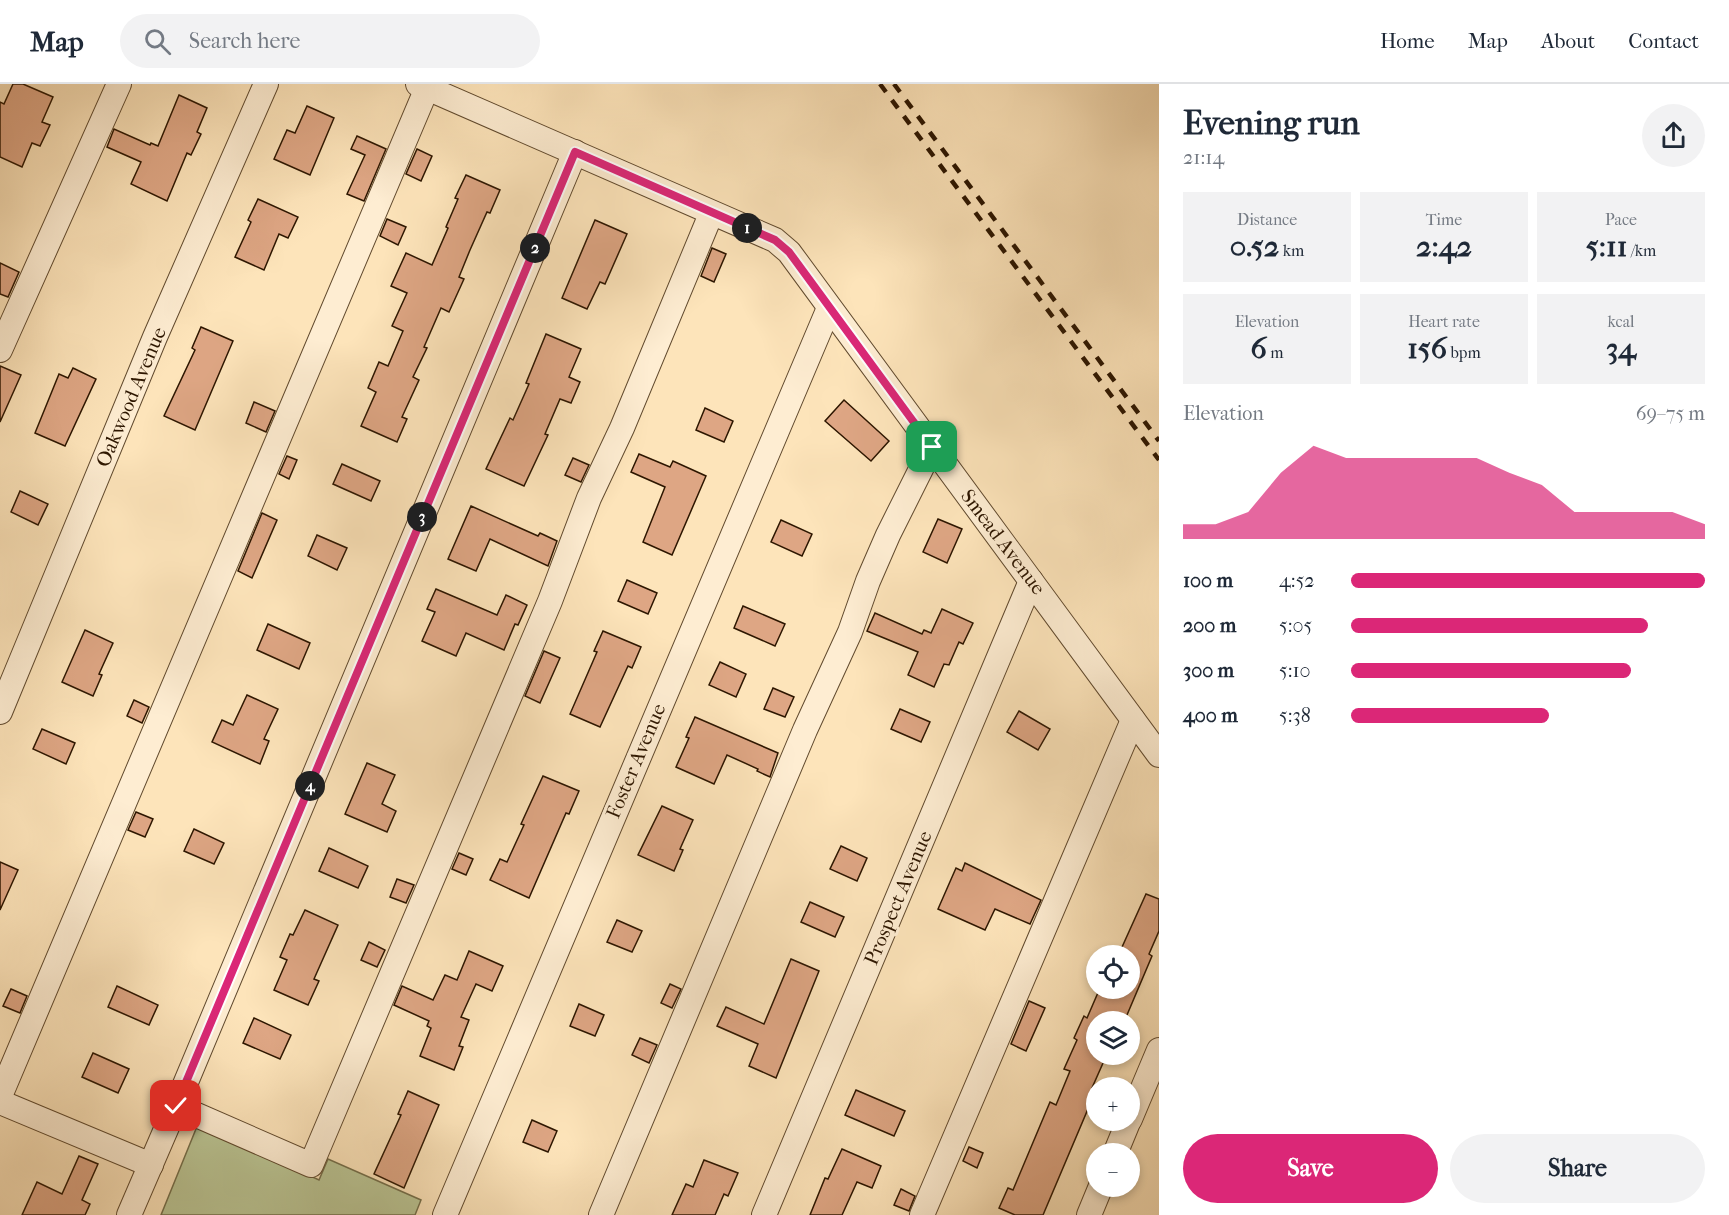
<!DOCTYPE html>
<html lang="en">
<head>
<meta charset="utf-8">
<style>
	:root { --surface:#fff; --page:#f2f2f3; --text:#1f2937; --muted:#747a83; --line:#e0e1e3; --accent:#db2777 }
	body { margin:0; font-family:"IM FELL French Canon",serif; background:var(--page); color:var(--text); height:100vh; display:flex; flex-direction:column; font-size:22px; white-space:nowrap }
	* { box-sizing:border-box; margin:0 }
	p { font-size:20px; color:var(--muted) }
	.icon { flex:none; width:33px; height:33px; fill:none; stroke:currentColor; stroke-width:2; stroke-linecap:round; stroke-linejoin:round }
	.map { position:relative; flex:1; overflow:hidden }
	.panel { display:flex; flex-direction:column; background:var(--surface); width:570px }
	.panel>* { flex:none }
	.buttons { position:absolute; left:1086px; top:861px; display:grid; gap:12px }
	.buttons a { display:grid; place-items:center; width:54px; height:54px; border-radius:50%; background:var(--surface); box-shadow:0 3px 9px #0003; font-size:30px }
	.pin { position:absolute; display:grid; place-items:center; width:51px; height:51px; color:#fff; margin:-26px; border-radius:12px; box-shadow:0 3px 9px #0006 }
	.km { position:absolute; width:30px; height:30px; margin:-15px; border-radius:50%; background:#222; color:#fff; font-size:16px; line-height:30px; text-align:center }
	.round { display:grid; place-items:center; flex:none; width:63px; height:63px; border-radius:32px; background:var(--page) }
	.overview { display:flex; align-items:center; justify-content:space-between; height:102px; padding:0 24px }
	h1 { font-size:33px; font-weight:800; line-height:45px }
	.figures { display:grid; grid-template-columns:repeat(3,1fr); gap:9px; height:102px; padding:6px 24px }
	.figures div { display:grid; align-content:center; border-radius:0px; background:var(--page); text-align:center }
	.figures b { font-size:30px; font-weight:800 }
	.figures small { font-size:16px; font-weight:400 }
	.figures p { font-size:16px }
	.chart { height:168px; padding:12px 24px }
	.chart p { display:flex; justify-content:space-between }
	.chart svg { width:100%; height:108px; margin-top:6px; fill:var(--accent); opacity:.7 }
	.primary-button { display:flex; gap:12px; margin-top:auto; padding:12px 24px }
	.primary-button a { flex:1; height:69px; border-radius:36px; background:var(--accent); color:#fff; font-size:24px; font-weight:800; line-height:69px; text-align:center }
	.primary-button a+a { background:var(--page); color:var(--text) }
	ul { padding:0 24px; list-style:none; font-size:20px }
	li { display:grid; grid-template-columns:96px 72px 1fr; align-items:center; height:45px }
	li i { height:15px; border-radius:8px; background:var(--accent) }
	header { display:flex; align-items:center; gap:36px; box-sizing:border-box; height:84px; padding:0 30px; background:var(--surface); border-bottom:2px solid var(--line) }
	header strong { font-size:28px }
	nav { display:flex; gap:33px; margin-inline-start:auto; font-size:21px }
	.search { width:420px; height:54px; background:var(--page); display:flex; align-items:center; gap:15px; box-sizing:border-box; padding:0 21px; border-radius:33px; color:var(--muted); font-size:22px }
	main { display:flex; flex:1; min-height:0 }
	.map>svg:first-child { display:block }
	.green { fill:#bac594; stroke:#746e4a; stroke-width:1.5 }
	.building { fill:#dea684; stroke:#2d1600; stroke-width:1.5 }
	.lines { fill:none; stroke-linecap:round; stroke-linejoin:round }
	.minor-casing { stroke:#614a2e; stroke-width:26 }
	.minor { stroke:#feedd2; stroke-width:24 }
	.rail { stroke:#2d1600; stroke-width:4.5; stroke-dasharray:10 10; stroke-linecap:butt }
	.route-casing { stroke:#fff; stroke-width:12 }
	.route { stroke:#db2777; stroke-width:8 }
	.labels { text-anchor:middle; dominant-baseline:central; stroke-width:6; stroke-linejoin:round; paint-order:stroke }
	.street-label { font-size:20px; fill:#2d1600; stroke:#feedd2 }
</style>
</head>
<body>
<header>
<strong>Map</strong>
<div class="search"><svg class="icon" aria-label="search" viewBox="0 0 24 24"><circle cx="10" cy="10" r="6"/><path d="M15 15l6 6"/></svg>Search here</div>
<nav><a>Home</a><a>Map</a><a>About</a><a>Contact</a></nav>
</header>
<main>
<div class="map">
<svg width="1159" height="1131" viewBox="0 0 1159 1131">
	<rect width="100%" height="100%" fill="#fde4ba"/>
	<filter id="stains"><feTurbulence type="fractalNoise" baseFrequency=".00333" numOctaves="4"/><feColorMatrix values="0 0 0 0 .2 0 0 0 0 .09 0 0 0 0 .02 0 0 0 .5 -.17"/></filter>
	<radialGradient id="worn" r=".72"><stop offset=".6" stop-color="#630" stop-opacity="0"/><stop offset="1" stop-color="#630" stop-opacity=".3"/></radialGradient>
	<!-- green -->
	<path class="green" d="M198,1040L319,1096L328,1075L421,1116L415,1131H161Z"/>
	<!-- building -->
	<g class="building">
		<path d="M13,0H23L53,13L42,38L50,41L40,62L32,59L22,83L0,73V18L4,20Z"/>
		<path d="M179,11L207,24L197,48L201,50L191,71L187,69L167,117L131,100L141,78L107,63L114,45L150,61L151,59L158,62Z"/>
		<path d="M307,22L334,34L310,91L274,75L287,46L295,49Z"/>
		<path d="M357,52L386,65L364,117L347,110L365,71L351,65Z"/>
		<path d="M417,65L432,72L421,97L406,90Z"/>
		<path d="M466,91L500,106L490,129L487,128L470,166L459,193L464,195L449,228L441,224L424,263L427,264L413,293L419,296L402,333L407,335L397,358L361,342L376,308L368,304L379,278L388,282L403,247L392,242L407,209L391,202L406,169L432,181L448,144L446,143L458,115L455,114Z"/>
		<path d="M258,115L298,133L288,154L279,150L264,186L235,173L251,138L248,136Z"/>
		<path d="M387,135L406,143L398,161L380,152Z"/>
		<path d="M595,136L627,150L605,200L600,198L587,225L562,214Z"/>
		<path d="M712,164L726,170L714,198L701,192Z"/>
		<path d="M0,179L19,188L8,213L0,210Z"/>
		<path d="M201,243L233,257L195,346L164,332L195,266L192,264Z"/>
		<path d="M546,250L581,265L569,293L580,298L571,319L560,315L545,350L548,351L524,402L486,385L510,334L513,336L529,300L526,299Z"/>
		<path d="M0,282L21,291L0,338Z"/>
		<path d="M73,284L96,295L65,362L35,349L59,290L68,294Z"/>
		<path d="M844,316L889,357L871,377L825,337Z"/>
		<path d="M254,318L275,327L266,348L246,339Z"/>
		<path d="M705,324L733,337L724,358L696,346Z"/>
		<path d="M639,370L670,383L673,377L706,392L672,471L643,458L665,403L631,388Z"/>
		<path d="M287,372L297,376L289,395L279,390Z"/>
		<path d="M573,374L589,381L581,398L565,391Z"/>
		<path d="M342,380L380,397L371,417L333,400Z"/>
		<path d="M20,407L48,420L38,441L11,428Z"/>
		<path d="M471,422L538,452L540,449L557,457L548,482L490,455L476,487L448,475Z"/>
		<path d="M262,429L277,436L252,494L238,487Z"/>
		<path d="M938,435L962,445L947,479L923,468Z"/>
		<path d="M781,436L812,450L802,472L771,458Z"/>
		<path d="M317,451L347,464L337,486L308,472Z"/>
		<path d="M627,496L657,509L648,530L618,517Z"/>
		<path d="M436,505L497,531L506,511L527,521L518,541L515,540L504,566L466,549L456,572L422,557L435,528L427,525Z"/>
		<path d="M743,522L785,540L775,562L734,544Z"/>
		<path d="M942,525L973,539L963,560L959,558L949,581L944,580L934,603L908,591L918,568L867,547L875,529L922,550L924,546L931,549Z"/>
		<path d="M268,540L310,559L299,585L257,566Z"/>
		<path d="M85,546L113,559L99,590L102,591L93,612L62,598Z"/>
		<path d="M603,547L641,563L632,584L628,582L600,643L570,630L597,568L594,567Z"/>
		<path d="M544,567L560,574L540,619L525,612Z"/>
		<path d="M720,578L746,590L736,613L709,601Z"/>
		<path d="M773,604L794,613L785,633L764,625Z"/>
		<path d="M247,611L278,625L264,655L269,657L260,680L212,658L222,636L233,641Z"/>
		<path d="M134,616L149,623L142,639L127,632Z"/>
		<path d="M900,625L930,638L921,658L891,645Z"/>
		<path d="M1019,627L1050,645L1038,666L1007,648Z"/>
		<path d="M695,633L778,669L770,693L757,687L758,685L727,671L714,700L676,683L689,654L686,653Z"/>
		<path d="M42,645L75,659L66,680L33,665Z"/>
		<path d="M367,679L395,691L382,720L396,727L387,748L345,730Z"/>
		<path d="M543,692L579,707L569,730L566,729L529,814L490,796L500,775L507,778L524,741L521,740Z"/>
		<path d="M662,722L693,736L680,765L683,766L674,787L638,771Z"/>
		<path d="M136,728L153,735L145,753L128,746Z"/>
		<path d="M194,745L224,759L214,780L184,767Z"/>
		<path d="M841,762L867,774L857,797L830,785Z"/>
		<path d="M329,764L368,782L358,804L319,787Z"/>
		<path d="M459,769L473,775L466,791L452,785Z"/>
		<path d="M0,778L18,786L0,826Z"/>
		<path d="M965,779L1041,816L1030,840L995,825L985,846L938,825L956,784L962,787Z"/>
		<path d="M397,795L414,801L406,819L390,813Z"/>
		<path d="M1146,810L1159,815V847L1149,870L1152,872L1124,938H1095L1096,970H1107L1092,1004L1096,1006L1043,1131H1015L999,1124L1008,1104L1013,1106L1050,1018L1056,1021L1070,987L1064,985L1077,956L1074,954L1084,932L1087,934L1100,904H1130V872H1118Z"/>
		<path d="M810,818L844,833L835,853L801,838Z"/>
		<path d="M305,826L338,841L314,895L319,897L308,921L274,906L287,876L280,873L290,850L293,851Z"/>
		<path d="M617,836L642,847L632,868L607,858Z"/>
		<path d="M369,858L385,866L377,883L361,876Z"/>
		<path d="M469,867L503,882L492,907L476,900L461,933L469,936L459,962L463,963L454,986L420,972L431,944L427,942L429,937L394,921L402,902L433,916L445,891L457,896Z"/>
		<path d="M791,875L819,887L776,994L749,982L758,960L717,942L726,923L764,940Z"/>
		<path d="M670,900L681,905L672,924L661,919Z"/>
		<path d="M117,902L158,921L149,941L108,923Z"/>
		<path d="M11,905L27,912L20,929L3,922Z"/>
		<path d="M1029,917L1045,924L1026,967L1011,960Z"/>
		<path d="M579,920L604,931L595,952L570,942Z"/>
		<path d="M254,934L291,951L280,975L243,959Z"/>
		<path d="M640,954L657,961L649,979L632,971Z"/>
		<path d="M93,969L129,985L118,1009L82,993Z"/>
		<path d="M856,1006L905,1027L894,1052L845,1031Z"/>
		<path d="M408,1007L439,1021L404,1104L374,1090L401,1031L398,1030Z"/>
		<path d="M532,1036L557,1047L548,1068L523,1058Z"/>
		<path d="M969,1063L983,1069L977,1084L963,1077Z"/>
		<path d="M842,1065L881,1082L872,1104L857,1098L842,1131H810L825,1094L828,1095Z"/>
		<path d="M79,1072L98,1080L82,1116L90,1120L85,1131H22L37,1098L62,1110Z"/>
		<path d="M704,1076L738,1089L728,1112L724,1110L715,1131H672L686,1100L693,1103Z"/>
		<path d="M901,1105L915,1112L909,1127L894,1121Z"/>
	</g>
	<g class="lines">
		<defs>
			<g id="minor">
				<path d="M418,0L775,156L789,168L1159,671"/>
				<path d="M0,266L119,0"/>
				<path d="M0,628L155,253L266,0"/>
				<path d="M0,1012L427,4"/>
				<path d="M0,1018L151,1081"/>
				<path d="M176,1022L311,1081L550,517L589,414L622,344L711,130"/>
				<path d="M1130,1035L1159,966"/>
				<path d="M1115,1070L1129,1036"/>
				<path d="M129,1131L176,1022L575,68"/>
				<path d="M445,1131L829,224"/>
				<path d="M601,1131L805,646L850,548L868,497L888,451L932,363"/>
				<path d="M764,1131L1031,497"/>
				<path d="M922,1131L1133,636"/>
				<path d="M1089,1131L1101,1102"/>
			</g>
		</defs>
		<!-- minor casing -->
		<use href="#minor" class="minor-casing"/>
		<!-- minor -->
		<use href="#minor" class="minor"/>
		<!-- rail -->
		<g class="rail">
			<path d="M880,0L1159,376"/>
			<path d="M894,0L1159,357"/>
		</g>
	</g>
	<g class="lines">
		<defs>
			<path id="route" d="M176,1022L575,68L775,156L789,168L932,363"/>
		</defs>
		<!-- route casing -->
		<use href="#route" class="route-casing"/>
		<!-- route -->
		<use href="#route" class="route"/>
	</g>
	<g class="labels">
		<!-- street labels -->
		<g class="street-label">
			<text transform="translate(131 313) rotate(-67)">Oakwood Avenue</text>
			<text transform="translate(1003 458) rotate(53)">Smead Avenue</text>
			<text transform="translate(636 677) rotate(-67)">Foster Avenue</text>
			<text transform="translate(898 814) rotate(-67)">Prospect Avenue</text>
		</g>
	</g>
	<rect width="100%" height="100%" filter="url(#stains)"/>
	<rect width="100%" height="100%" fill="url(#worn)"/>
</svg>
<div class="buttons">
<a><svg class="icon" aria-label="locate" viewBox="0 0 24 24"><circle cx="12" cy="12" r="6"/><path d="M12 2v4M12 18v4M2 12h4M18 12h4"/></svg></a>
<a><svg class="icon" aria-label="layers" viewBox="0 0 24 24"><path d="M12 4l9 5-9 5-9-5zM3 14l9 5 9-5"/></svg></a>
<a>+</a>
<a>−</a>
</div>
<div class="pin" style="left:932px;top:363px;background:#1e9e55"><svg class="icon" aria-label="arrive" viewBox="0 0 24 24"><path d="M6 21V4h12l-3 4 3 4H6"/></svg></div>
<div class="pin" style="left:176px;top:1022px;background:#d93025"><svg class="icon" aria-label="check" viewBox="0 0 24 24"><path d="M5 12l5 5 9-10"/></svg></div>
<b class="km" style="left:747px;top:144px">1</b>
<b class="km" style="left:535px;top:164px">2</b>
<b class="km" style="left:422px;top:433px">3</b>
<b class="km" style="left:310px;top:702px">4</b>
</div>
<section class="panel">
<div class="overview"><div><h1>Evening run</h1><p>21:14</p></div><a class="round"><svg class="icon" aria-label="share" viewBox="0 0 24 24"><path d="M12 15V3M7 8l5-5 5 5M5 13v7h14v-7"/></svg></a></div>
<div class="figures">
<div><p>Distance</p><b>0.52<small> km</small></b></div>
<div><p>Time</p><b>2:42</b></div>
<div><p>Pace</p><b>5:11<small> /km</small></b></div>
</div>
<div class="figures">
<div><p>Elevation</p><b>6<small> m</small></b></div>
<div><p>Heart rate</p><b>156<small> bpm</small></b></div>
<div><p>kcal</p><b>34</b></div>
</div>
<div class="chart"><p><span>Elevation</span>69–75 m</p>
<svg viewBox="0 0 160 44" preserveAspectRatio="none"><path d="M0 44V38L10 38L20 33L30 17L40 6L50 11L60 11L70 11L80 11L90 11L100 17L110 22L120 33L130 33L140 33L150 33L160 38V44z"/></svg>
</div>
<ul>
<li><b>100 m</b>4:52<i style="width:100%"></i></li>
<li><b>200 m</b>5:05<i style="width:84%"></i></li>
<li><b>300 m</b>5:10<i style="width:79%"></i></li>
<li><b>400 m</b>5:38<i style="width:56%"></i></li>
</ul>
<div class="primary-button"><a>Save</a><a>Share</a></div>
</section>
</main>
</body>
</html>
